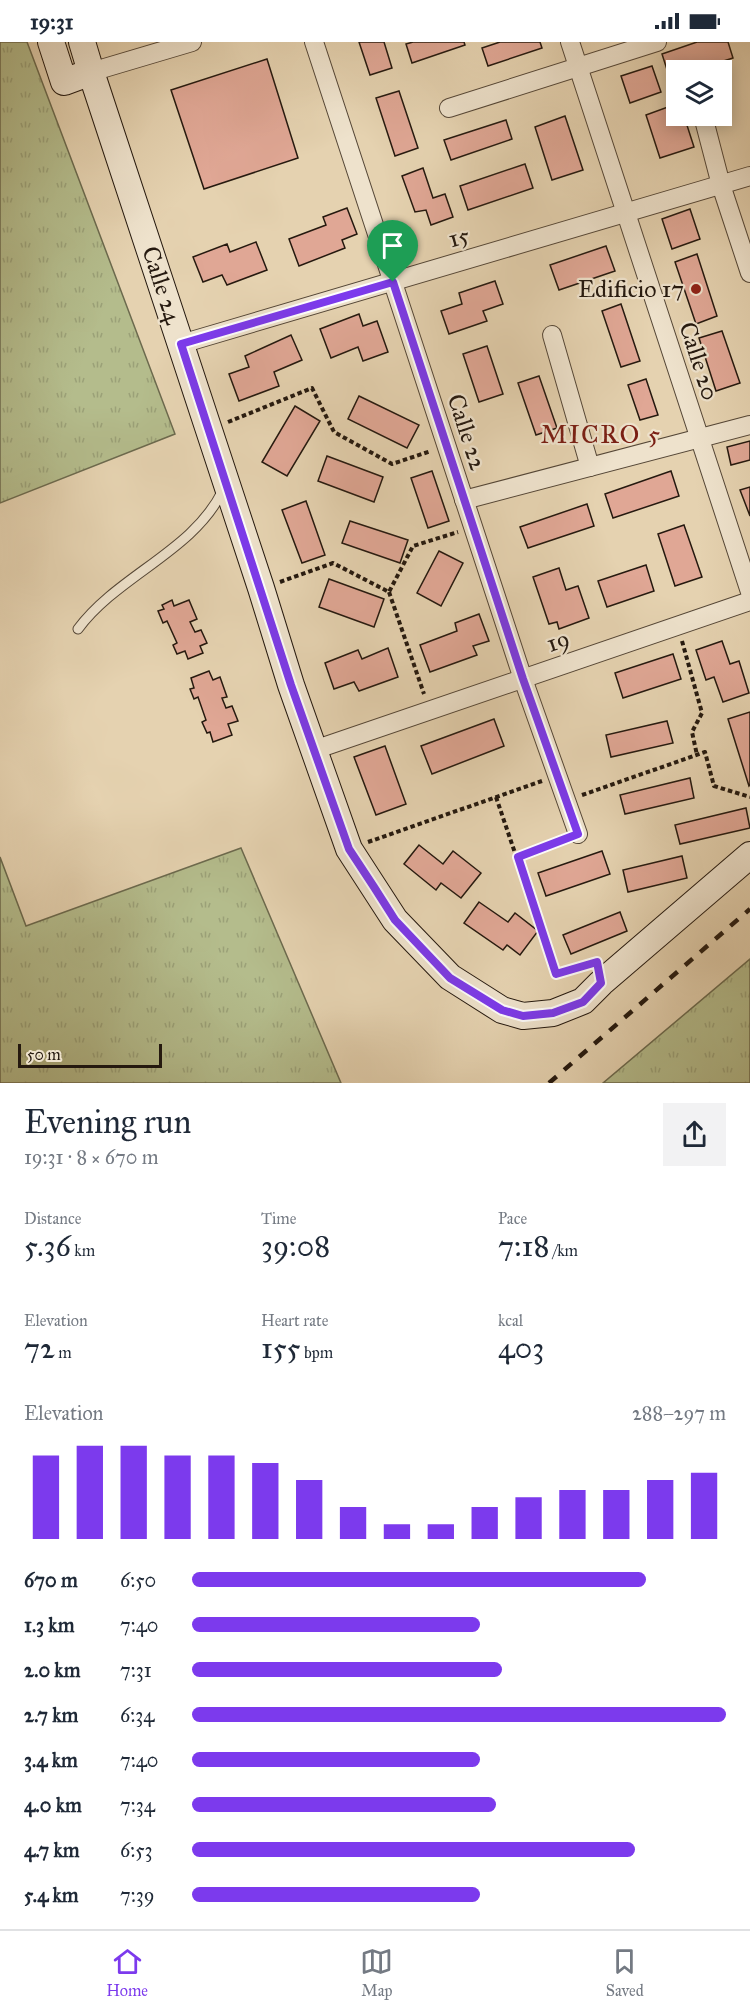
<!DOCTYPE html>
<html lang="en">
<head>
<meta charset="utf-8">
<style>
	:root { --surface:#fff; --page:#f2f2f3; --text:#1f2937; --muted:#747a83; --line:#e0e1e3; --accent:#7c3aed }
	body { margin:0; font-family:"IM FELL Great Primer",serif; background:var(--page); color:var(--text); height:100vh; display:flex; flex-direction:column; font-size:22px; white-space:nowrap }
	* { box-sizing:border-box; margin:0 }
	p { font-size:20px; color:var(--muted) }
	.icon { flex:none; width:33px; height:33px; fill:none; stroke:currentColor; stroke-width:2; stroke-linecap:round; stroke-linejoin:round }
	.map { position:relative; height:1041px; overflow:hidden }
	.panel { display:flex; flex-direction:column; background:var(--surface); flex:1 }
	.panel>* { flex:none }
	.buttons { position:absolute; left:666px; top:18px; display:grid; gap:12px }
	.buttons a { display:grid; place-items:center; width:66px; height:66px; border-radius:0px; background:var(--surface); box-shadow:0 3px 15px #0003; font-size:30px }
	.scale { position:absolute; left:18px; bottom:15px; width:144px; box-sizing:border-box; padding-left:6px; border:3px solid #25190f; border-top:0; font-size:16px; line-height:21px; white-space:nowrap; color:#25190f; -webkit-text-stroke:4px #eee2cc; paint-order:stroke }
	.pin { position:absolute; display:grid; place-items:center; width:51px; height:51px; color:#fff; margin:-62px -26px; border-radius:50% 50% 50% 0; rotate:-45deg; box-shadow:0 0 6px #0007 }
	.pin .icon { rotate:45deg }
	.round { display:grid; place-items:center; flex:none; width:63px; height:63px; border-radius:0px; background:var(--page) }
	.head { display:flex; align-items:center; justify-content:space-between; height:102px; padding:0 24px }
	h1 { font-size:33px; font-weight:600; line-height:45px }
	.stats { display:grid; grid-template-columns:repeat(3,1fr); gap:9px; height:102px; padding:6px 24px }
	.stats div { display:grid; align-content:center }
	.stats b { font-size:30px; font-weight:600 }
	.stats small { font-size:16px; font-weight:400 }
	.stats p { font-size:16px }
	.chart { height:168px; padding:12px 24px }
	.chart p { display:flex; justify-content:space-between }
	.chart svg { width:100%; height:108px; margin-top:6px; stroke:var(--accent); stroke-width:6 }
	ul { padding:0 24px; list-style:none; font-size:20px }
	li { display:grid; grid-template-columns:96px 72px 1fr; align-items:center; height:45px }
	li i { height:15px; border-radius:8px; background:var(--accent) }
	.status { display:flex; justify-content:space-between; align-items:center; height:42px; padding:0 30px; background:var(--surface); direction:ltr }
	.status svg { height:16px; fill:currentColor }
	.tab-bar { display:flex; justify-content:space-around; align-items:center; height:84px; border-top:2px solid var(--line); background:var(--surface); font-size:16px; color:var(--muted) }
	.tab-bar a { display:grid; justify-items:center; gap:3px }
	.tab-bar .current { color:var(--accent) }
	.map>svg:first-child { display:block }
	.grass { fill:url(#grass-tufts); stroke:#6c6a4e; stroke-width:1.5 }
	.building { fill:#e0a795; stroke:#25190f; stroke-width:1.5 }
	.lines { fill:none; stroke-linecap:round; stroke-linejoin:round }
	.lane-casing { stroke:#554737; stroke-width:11 }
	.street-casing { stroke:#554737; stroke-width:20 }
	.secondary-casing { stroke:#25190f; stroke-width:28 }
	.path { stroke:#25190f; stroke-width:4; stroke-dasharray:4.5 3; stroke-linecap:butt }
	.lane { stroke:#eee2cc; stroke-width:9 }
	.street { stroke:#eee2cc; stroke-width:18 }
	.secondary { stroke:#eee2cc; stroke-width:26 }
	.rail { stroke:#25190f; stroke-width:4.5; stroke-dasharray:10 10; stroke-linecap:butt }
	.route-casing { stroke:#fff; stroke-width:12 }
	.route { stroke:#7c3aed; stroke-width:8 }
	.poi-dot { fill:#8f2418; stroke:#eee2cc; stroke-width:2 }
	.labels { text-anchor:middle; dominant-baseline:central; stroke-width:4.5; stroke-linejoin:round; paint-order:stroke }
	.street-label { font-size:24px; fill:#25190f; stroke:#eee2cc }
	.poi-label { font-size:24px; fill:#25190f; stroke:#eee2cc; text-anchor:end }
	.neighbourhood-label { font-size:26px; letter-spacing:1.5px; fill:#7a1f14; stroke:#eee2cc }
</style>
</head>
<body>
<div class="status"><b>19:31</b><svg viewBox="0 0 49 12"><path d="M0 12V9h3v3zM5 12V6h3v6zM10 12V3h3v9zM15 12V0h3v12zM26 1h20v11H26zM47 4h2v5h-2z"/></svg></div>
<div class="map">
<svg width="750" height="1041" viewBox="0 0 750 1041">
	<defs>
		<pattern id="grass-tufts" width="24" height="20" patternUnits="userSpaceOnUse" patternTransform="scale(1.5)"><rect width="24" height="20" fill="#b4bc8c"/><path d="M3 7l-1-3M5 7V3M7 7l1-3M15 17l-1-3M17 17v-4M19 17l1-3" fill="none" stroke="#9ba178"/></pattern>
	</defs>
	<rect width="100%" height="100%" fill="#e5d2b0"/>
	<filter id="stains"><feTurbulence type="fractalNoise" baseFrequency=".00333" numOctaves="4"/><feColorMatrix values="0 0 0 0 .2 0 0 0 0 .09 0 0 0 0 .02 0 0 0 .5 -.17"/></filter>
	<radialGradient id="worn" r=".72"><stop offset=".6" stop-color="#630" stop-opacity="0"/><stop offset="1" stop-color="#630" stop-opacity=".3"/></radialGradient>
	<!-- grass -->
	<g class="grass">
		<path d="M0,0H27L175,392L0,461Z"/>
		<path d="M241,806L341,1041H0V815L26,884Z"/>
		<path d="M750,917V1041H603Z"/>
	</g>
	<!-- building -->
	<g class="building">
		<path d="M359,0H384L392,26L370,33Z"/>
		<path d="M413,0H464L465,3L412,21L406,2Z"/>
		<path d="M500,0H540L542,6L488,24L482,6Z"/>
		<path d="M697,0H728L733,16L695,28H676V35L670,37L662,12Z"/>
		<path d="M267,17L298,116L204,147L171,48Z"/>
		<path d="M652,24L661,50L630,61L621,34Z"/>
		<path d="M399,49L418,106L395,114L376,56Z"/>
		<path d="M676,62V74H684L694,105L660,116L646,73Z"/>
		<path d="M565,74L583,128L552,138L535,85Z"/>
		<path d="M506,78L512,97L451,118L444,98Z"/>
		<path d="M525,122L533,146L468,168L460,144Z"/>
		<path d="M423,126L433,156L445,152L453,175L431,183L426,168L415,170L402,134Z"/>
		<path d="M347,166L357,192L342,198L345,206L299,224L289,197L326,183L323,175Z"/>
		<path d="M690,167L700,197L672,207L662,177Z"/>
		<path d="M256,200L267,228L227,243L222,233L203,240L193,215L227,202L230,210Z"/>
		<path d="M606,204L615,229L559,248L550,223Z"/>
		<path d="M697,212L717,274L696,282L675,220Z"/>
		<path d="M495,239L503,262L483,269L487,279L449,292L441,269L462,262L459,251Z"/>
		<path d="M621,262L640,319L621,325L602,269Z"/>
		<path d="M359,272L363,284L377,279L388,310L363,319L358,305L331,316L320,287Z"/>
		<path d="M722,289L740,341L716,349L699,296Z"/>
		<path d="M291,293L302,318L274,330L279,344L239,359L229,332L249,325L245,314Z"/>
		<path d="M487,304L503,352L479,360L463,312Z"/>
		<path d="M539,334L557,386L536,393L518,341Z"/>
		<path d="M646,337L658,373L640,378L628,343Z"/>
		<path d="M359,354L419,383L407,406L348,377Z"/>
		<path d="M295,364L320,379L287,434L262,420Z"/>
		<path d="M750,399V418L731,423L727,405Z"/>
		<path d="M327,414L383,435L374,460L318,439Z"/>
		<path d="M432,429L449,479L428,486L411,436Z"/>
		<path d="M671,429L679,454L613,476L605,452Z"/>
		<path d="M750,445V474L740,448Z"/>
		<path d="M306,459L325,513L302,521L282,468Z"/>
		<path d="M587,462L594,484L528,506L520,485Z"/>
		<path d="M350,479L408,498L400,521L342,501Z"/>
		<path d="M684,483L702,535L675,544L658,492Z"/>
		<path d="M439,509L463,521L441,564L417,551Z"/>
		<path d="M646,523L654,549L607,565L598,539Z"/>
		<path d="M559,526L566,548L578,544L589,576L559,587L557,580L549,582L533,535Z"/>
		<path d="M329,537L384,557L374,585L319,565Z"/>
		<path d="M172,558L174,564L189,558L197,577L190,580L195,590L201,588L207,601L200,604L203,611L188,617L185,609L177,612L173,603L177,601L167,579L163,581L158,569L164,567L162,563Z"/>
		<path d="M479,572L489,599L473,604L477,613L430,630L420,603L457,589L455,581Z"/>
		<path d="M722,599L730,622L739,619L749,651L723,660L714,635L706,638L696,608Z"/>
		<path d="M388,606L398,635L359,649L354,640L334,647L325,621L358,608L362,617Z"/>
		<path d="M673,612L681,637L623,656L615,631Z"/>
		<path d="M209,629L213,638L220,635L227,655L222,656L226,666L232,664L238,679L228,682L232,693L213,700L210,690L207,691L202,680L206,678L198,655L194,657L190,647L194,646L191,636Z"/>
		<path d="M750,670V743L749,744L728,677Z"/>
		<path d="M494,677L504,704L432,732L421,704Z"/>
		<path d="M667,679L673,701L611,715L606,693Z"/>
		<path d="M385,704L406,762L376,773L354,715Z"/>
		<path d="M690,736L694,756L625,772L620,753Z"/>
		<path d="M746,766L750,786L680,802L675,783Z"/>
		<path d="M419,803L443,822L453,809L481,831L461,856L441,841L436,848L404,822Z"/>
		<path d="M602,809L610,832L546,854L538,831Z"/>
		<path d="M682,814L687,836L628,850L623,828Z"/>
		<path d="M479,860L508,880L515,871L538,889L520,913L507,903L503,908L464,881Z"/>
		<path d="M620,870L627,889L571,912L563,893Z"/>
	</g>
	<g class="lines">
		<defs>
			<path id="lane" d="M78,587C118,533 194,509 223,448"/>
			<g id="street">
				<path d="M314,0L523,637L578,792"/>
				<path d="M570,0L750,550"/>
				<path d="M91,30L192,0"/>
				<path d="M449,66L657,0"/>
				<path d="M703,74L721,143L750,231"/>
				<path d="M552,293L590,425"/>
				<path d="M181,302L750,134"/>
				<path d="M464,458L750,383"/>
				<path d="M314,708L750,559"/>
			</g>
			<g id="secondary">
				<path d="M51,0L64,40L91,30L82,0"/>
				<path d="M91,30L261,546L291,643L349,807L395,878L450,935L502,968L523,974L553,971L583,959L601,941L750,813"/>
			</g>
		</defs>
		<!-- lane casing -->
		<use href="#lane" class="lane-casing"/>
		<!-- street casing -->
		<use href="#street" class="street-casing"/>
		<!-- secondary casing -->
		<use href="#secondary" class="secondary-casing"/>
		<!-- path -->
		<g class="path">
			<path d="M228,380L312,346L334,390L392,422L431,409"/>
			<path d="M280,540L333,521L389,550L413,504L458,490"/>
			<path d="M389,550L424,652"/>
			<path d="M682,599L702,671L692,690L697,713"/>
			<path d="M582,753L705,710L714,744L750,755"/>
			<path d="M496,755L556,932L588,923"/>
			<path d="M368,800L542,739"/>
			<path d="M518,815L562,798"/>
		</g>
		<!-- lane -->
		<use href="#lane" class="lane"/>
		<!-- street -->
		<use href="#street" class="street"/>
		<!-- secondary -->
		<use href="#secondary" class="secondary"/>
		<!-- rail -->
		<path class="rail" d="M549,1041L750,867"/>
	</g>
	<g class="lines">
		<defs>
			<path id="route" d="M393,240L523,637L578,792L518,815L556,932L597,920L601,941L583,960L553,971L523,974L502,968L450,936L395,878L374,845L349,807L291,643L181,302Z"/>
		</defs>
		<!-- route casing -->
		<use href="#route" class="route-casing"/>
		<!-- route -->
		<use href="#route" class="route"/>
	</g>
	<!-- markers -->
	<circle class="poi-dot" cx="696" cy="247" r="6"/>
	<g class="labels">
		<!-- street labels -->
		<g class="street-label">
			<text transform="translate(459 195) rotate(-16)">15</text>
			<text transform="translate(162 243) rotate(72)">Calle 24</text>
			<text transform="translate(699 319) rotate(72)">Calle 20</text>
			<text transform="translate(467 390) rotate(72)">Calle 22</text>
			<text transform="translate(558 599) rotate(-19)">19</text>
		</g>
		<!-- poi labels -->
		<g class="poi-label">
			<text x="684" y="247">Edificio 17</text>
		</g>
		<!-- neighbourhood labels -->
		<g class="neighbourhood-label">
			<text x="601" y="392">MICRO 5</text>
		</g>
	</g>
	<rect width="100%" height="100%" filter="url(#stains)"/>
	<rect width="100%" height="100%" fill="url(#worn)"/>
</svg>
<div class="buttons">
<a><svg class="icon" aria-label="layers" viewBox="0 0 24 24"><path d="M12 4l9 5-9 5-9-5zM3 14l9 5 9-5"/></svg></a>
</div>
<div class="scale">50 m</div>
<div class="pin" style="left:393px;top:240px;background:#1e9e55"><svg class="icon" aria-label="arrive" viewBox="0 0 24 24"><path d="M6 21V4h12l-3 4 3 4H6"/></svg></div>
</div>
<section class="panel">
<div class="head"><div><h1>Evening run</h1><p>19:31 · 8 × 670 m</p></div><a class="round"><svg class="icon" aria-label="share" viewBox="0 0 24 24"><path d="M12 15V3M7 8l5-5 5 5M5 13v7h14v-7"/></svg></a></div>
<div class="stats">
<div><p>Distance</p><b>5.36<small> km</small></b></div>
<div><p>Time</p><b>39:08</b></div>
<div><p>Pace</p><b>7:18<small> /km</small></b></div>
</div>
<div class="stats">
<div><p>Elevation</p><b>72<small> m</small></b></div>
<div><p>Heart rate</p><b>155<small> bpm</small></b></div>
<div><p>kcal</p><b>403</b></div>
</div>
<div class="chart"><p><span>Elevation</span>288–297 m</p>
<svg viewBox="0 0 160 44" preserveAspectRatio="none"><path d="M5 44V10M15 44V6M25 44V6M35 44V10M45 44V10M55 44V13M65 44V20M75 44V31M85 44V38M95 44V38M105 44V31M115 44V27M125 44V24M135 44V24M145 44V20M155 44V17"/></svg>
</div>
<ul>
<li><b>670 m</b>6:50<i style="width:85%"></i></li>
<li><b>1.3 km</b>7:40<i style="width:54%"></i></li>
<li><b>2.0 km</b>7:31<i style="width:58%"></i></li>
<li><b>2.7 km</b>6:34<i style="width:100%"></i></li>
<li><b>3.4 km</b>7:40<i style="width:54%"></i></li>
<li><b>4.0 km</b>7:34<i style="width:57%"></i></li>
<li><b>4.7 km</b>6:53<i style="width:83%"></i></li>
<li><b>5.4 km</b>7:39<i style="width:54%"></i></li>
</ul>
</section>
<nav class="tab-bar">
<a class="current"><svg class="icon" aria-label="home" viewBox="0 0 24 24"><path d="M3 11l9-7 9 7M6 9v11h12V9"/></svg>Home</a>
<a><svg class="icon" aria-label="map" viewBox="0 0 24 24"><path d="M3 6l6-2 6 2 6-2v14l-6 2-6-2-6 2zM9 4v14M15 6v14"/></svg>Map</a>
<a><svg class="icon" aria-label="saved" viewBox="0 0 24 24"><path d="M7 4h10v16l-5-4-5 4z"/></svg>Saved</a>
</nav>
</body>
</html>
